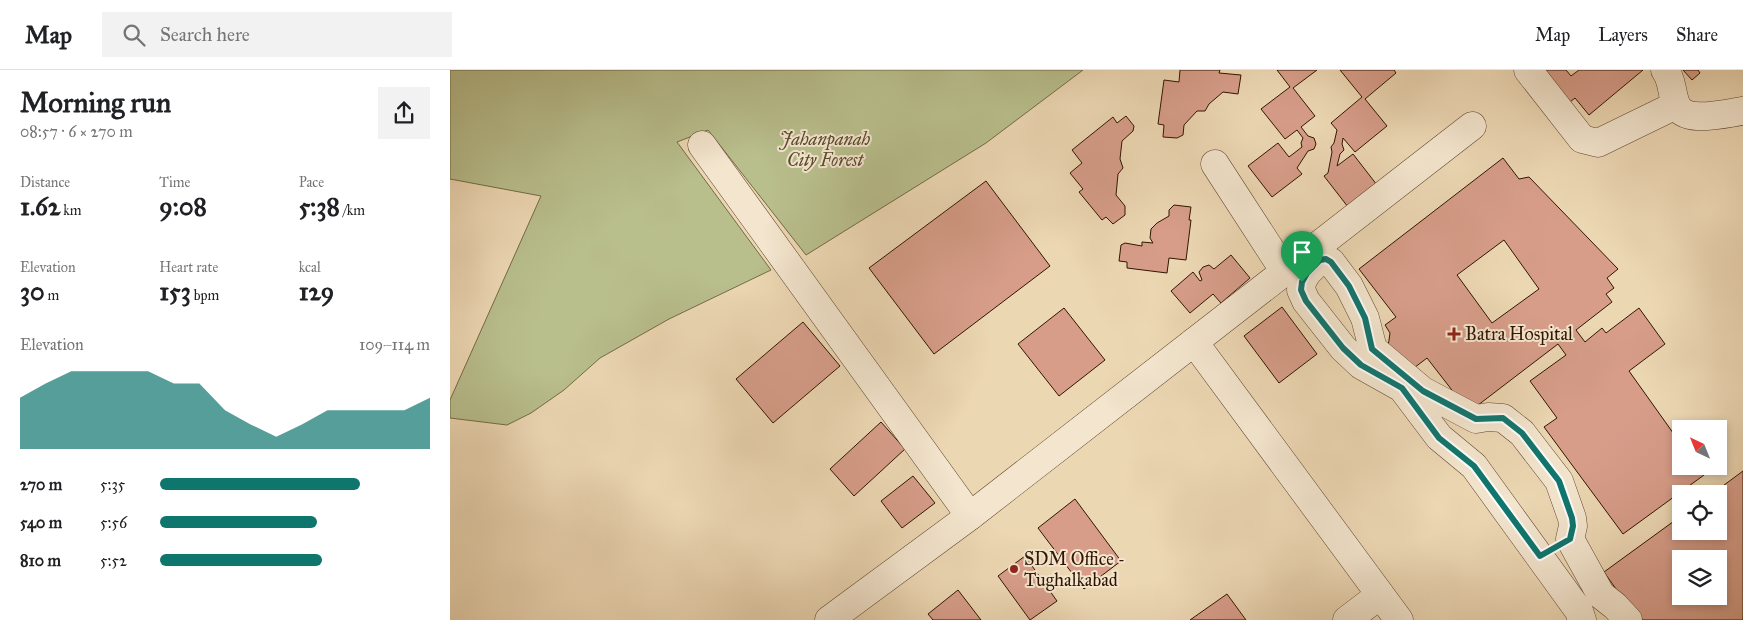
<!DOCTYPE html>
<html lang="en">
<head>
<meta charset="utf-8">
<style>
	:root { --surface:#fff; --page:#f2f2f2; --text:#202124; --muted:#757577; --line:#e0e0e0; --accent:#0f766e }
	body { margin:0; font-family:"IM FELL Great Primer",serif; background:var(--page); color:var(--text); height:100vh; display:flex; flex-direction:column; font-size:19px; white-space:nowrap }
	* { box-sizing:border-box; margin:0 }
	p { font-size:16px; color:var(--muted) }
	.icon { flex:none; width:28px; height:28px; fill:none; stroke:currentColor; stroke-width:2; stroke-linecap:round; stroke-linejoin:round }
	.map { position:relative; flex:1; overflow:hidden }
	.drawer { display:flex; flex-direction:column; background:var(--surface); width:450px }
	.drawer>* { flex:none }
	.needle { width:32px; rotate:317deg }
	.tools { position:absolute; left:1222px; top:350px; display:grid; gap:10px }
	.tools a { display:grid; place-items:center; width:55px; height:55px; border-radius:0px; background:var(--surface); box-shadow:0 2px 8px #0003; font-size:25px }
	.pin { position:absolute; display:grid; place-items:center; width:42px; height:42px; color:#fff; margin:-51px -21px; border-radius:50% 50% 50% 0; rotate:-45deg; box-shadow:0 0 5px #0007 }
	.pin .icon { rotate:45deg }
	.round { display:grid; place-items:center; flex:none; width:52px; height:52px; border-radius:0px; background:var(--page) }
	.overview { display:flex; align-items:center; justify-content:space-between; height:85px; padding:0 20px }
	h1 { font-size:28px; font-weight:800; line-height:38px }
	.stats { display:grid; grid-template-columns:repeat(3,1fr); gap:8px; height:85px; padding:5px 20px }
	.stats div { display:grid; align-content:center }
	.stats b { font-size:25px; font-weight:800 }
	.stats small { font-size:14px; font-weight:400 }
	.stats p { font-size:14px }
	.chart { height:140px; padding:10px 20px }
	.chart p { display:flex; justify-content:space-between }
	.chart svg { width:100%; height:90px; margin-top:5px; fill:var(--accent); opacity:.7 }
	ul { padding:0 20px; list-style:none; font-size:16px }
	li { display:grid; grid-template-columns:80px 60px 1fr; align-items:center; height:38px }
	li i { height:12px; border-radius:6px; background:var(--accent) }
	header { display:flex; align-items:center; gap:30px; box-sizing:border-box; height:70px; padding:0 25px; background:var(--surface); border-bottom:1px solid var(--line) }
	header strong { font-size:24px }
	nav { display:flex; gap:28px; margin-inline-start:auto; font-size:18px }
	.search { width:350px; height:45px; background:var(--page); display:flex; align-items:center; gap:12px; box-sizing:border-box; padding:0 18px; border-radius:0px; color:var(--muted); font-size:19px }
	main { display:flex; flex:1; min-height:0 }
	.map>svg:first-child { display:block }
	.green { fill:#b8be8c; stroke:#746a46 }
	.building { fill:#d79d89; stroke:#311501; fill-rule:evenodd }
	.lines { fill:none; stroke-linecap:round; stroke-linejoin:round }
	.minor-casing { stroke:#60462e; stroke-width:29 }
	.minor { stroke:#f3e5ce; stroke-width:28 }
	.route-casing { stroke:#fff; stroke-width:10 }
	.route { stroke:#0f766e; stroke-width:6 }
	.poi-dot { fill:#8f2418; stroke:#f3e5ce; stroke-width:2 }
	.labels { text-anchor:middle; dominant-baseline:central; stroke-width:4; stroke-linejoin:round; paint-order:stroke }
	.park-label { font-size:18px; font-style:italic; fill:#5a482b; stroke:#f3e5ce }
	.poi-label { font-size:18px; fill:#311501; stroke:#f3e5ce; text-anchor:start }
</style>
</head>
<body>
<header>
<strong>Map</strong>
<div class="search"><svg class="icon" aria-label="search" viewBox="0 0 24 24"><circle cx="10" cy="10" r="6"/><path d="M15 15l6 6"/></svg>Search here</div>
<nav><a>Map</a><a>Layers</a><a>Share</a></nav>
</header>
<main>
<section class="drawer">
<div class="overview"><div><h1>Morning run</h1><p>08:57 · 6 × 270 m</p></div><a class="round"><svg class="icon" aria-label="share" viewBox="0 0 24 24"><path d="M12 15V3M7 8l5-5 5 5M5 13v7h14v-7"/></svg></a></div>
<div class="stats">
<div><p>Distance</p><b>1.62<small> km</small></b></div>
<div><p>Time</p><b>9:08</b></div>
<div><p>Pace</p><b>5:38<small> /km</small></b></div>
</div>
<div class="stats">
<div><p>Elevation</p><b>30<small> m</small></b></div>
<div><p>Heart rate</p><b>153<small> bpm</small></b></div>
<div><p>kcal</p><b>129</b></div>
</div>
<div class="chart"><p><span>Elevation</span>109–114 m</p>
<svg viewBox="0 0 160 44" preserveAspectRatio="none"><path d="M0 44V19L10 12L20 6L30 6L40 6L50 6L60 12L70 12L80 25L90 32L100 38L110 32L120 25L130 25L140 25L150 25L160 19V44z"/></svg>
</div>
<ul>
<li><b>270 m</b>5:35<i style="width:74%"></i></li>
<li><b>540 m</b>5:56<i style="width:58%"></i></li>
<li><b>810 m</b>5:52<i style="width:60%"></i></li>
</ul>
</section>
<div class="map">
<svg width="1293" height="550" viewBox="0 0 1293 550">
	<rect width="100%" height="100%" fill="#ecd7b3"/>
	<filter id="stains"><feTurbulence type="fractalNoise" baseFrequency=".004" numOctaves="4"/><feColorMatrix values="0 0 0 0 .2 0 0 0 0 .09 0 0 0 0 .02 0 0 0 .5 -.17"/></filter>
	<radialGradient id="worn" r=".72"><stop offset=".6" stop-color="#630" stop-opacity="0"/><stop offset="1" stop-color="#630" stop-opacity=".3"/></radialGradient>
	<!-- green -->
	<path class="green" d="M0,0H633L536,73L356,185L258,60L227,72L321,200L219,249L150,288L114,320L81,343L57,355L0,348V330L91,126L0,109Z"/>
	<!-- building -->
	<g class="building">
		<path d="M730,0H770L769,3L791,5L788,24L773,22L759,34L755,41H747L734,55L733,65L727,68L713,67L714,55L708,54L714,10L729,12Z"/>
		<path d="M827,0H867L843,18L865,46L851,57L858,66L864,68L866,74L864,79L858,81L847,98L852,104L822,127L798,96L828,73L839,87L852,77L851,73L853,68L847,60L835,69L811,39L840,17Z"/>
		<path d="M890,0H944L946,3L915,29L937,56L905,82L893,68L892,74L894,80L890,84L887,96L903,84L927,115L898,137L874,106L878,103L882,82L881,77L884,73L887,60L881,53L912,27Z"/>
		<path d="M1086,0H1116L1121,6L1129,0H1193L1139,45L1125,28L1115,36Z"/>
		<path d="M1233,0H1248L1250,3L1242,10Z"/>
		<path d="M676,46L684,56L683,61L672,71L670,89L673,98L668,104L666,125L675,136V145L663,154L656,147L652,150L629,122L633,119L620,103L632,93L622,80L663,47L667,53Z"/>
		<path d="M1053,88L1069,109L1079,107L1168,199L1157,208L1164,218L1156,224L1162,232L1126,260L1135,272L1152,258L1156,263L1189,238L1215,274L1179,301L1231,374V396H1248L1254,405L1173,464L1094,357L1107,348L1080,311L1116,285L1108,274L1019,342L977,288L960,301L937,284L940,263L935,255L946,247L909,199ZM1054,170L1089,219L1042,253L1007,205Z"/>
		<path d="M536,111L600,196L484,284L419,198Z"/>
		<path d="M724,135L741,137L739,150H741L736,190L719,188L717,203L677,198V192L669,191L671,175L675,173L692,176V172L703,173L700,168L701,159L707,153L719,146V140Z"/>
		<path d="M781,185L800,208L771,233L763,224L740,243L721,221L743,202L750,211L752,210L749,202L753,197L759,195L764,199Z"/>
		<path d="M832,237L867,284L829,313L794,266Z"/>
		<path d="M614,238L655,290L609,326L568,274Z"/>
		<path d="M353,252L390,296L323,353L286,309Z"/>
		<path d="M431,352L455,379L404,426L380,399Z"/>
		<path d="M1293,401V550H1188L1154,502L1231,446V461H1269V424H1262ZM1231,489H1269V526H1231Z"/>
		<path d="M463,406L485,433L452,458L431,431Z"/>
		<path d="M625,429L671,491L634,519L588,458Z"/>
		<path d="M575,486L607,531L580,550L548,506Z"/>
		<path d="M508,520L531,550H483L478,544Z"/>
		<path d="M777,524L796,550H740Z"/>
	</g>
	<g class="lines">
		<defs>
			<g id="minor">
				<path d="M1078,0L1132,69L1148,73L1226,35"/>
				<path d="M1215,0C1223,11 1221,22 1226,34C1234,55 1276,43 1293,41"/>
				<path d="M252,75L520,446"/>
				<path d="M765,94L835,202"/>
				<path d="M744,272L949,550"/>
				<path d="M379,550L520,446L1022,56"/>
				<path d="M897,550L930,525"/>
				<path d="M1132,550L1129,541L1024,396L989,367L952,318L911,295L893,278L856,231L851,220L852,212L857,203L870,190L876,189L881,192L899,216L915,248L923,279L973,321L1026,349L1038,347L1053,348L1072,363L1109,411L1122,448L1123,456L1120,469L1151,525L1165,536L1178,550"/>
			</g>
		</defs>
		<!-- minor casing -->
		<use href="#minor" class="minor-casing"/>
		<!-- minor -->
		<use href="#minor" class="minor"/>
	</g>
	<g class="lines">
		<defs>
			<path id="route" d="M876,189L881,192L899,216L915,248L922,279L973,321L1026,349L1053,348L1072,363L1109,411L1122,448L1123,456L1120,469L1090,486L1024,396L989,368L952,318L911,295L893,278L856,231L851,220L852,212L857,203L870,190Z"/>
		</defs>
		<!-- route casing -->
		<use href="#route" class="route-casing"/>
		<!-- route -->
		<use href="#route" class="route"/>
	</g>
	<!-- markers -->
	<g class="poi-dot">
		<path d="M1001.5 256.5h5v5h5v5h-5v5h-5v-5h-5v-5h5z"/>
		<circle cx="564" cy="499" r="5"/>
	</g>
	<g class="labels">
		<!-- park labels -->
		<g class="park-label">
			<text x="375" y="69">Jahanpanah<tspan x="375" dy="21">City Forest</tspan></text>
		</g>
		<!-- poi labels -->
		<g class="poi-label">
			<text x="1015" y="264">Batra Hospital</text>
			<text x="574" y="489">SDM Office -<tspan x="574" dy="21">Tughalkabad</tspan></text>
		</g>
	</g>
	<rect width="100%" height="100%" filter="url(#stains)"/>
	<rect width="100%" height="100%" fill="url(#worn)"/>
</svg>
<div class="tools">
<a><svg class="needle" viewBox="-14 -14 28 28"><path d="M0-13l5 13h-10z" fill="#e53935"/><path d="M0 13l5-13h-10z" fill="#757577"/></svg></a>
<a><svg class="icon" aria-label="locate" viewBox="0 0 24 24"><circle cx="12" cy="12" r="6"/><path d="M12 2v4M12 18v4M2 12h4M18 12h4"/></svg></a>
<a><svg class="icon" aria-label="layers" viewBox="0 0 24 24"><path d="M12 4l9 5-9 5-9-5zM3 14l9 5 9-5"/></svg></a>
</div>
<div class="pin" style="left:852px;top:212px;background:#1e9e55"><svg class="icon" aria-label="arrive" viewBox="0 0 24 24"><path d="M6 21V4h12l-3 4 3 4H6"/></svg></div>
</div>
</main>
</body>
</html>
